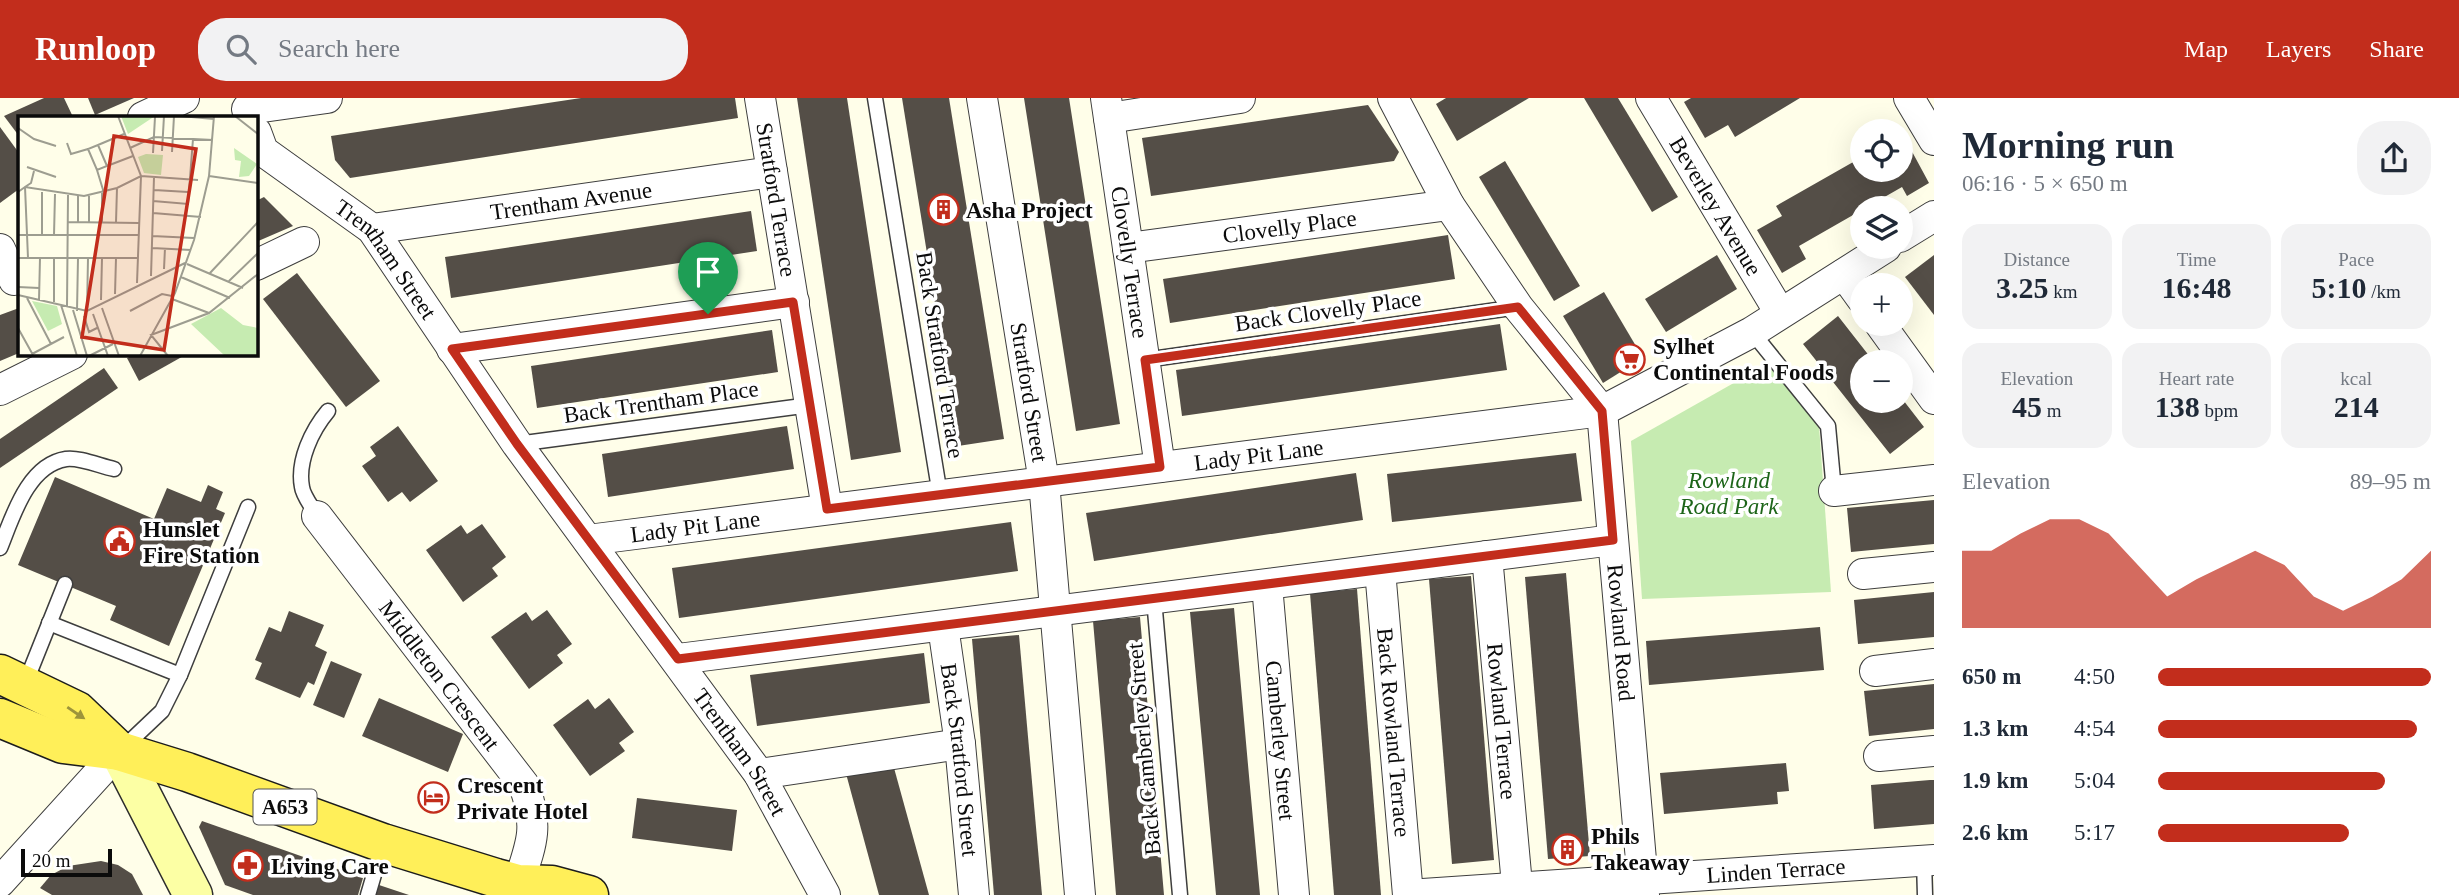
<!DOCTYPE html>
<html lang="en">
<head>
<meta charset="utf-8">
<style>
	:root { --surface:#fff; --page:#f2f2f3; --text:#1f2937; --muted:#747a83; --accent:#c22d1c }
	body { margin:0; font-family:"Times New Roman",serif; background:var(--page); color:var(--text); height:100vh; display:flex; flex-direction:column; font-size:26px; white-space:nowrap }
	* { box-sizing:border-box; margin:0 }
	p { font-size:23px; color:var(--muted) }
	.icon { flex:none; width:38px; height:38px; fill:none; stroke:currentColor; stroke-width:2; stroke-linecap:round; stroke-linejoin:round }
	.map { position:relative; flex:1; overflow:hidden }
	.panel { display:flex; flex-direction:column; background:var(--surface); width:525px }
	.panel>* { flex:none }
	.buttons { position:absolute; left:1850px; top:21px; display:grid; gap:14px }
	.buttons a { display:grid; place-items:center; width:63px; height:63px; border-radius:50%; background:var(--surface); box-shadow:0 7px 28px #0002; font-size:35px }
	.scale { position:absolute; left:21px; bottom:18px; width:91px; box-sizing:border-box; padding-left:7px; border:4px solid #0b0b0b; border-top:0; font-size:19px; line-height:24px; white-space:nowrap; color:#0b0b0b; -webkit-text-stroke:5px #fff; paint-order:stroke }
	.pin { position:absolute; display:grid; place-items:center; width:60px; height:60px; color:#fff; margin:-72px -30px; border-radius:50% 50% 50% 0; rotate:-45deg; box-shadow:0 0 7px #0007 }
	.pin .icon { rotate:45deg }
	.round { display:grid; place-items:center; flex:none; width:74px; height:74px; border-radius:28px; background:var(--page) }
	.overview { display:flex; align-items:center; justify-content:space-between; height:119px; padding:0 28px }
	h1 { font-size:38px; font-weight:700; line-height:52px }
	.stats { display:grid; grid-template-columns:repeat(3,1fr); gap:10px; height:119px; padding:7px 28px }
	.stats div { display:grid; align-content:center; border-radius:18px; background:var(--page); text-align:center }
	.stats b { font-size:30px; font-weight:700 }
	.stats small { font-size:19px; font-weight:400 }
	.stats p { font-size:19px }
	.chart { height:196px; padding:14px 28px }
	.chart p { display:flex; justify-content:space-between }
	.chart svg { width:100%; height:126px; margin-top:7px; fill:var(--accent); opacity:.7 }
	ul { padding:0 28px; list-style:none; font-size:23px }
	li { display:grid; grid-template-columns:112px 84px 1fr; align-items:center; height:52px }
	li i { height:18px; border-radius:9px; background:var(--accent) }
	header { display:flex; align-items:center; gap:42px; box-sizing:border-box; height:98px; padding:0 35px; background:var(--accent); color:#fff }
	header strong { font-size:33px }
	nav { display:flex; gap:38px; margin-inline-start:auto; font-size:24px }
	.search { width:490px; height:63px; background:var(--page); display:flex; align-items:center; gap:18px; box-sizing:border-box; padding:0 24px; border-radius:28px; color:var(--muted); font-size:26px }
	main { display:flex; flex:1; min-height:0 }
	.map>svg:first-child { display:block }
	.green { fill:#c6ebb1 }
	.building { fill:#544e47 }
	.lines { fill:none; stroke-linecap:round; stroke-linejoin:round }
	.lane-casing { stroke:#3e3e3e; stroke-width:17 }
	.street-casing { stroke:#3e3e3e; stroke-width:32 }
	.secondary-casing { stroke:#2d2d2d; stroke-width:41 }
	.primary-casing { stroke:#1c1c1c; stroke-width:41 }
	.lane { stroke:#fff; stroke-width:14 }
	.street { stroke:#fff; stroke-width:30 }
	.secondary { stroke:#fcffa4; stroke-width:38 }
	.primary { stroke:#ffef59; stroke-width:38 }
	.oneway { fill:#9d943a }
	.route-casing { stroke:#fff; stroke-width:14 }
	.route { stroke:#c22d1c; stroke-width:9 }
	.labels { text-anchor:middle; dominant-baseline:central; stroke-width:7; stroke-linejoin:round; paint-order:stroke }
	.shield { fill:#fff; stroke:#545454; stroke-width:2 }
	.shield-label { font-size:21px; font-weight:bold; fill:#0b0b0b }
	.street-label { font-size:23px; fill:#0b0b0b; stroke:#fff }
	.poi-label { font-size:23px; font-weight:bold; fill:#0b0b0b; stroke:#fff; text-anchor:start }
	.park-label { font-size:23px; font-style:italic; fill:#1d6519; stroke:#fff }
	.inset-road { fill:none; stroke:#9d9d90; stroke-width:2 }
	.view { fill:#c22d1c; fill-opacity:0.15; stroke:#c22d1c; stroke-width:3.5 }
	.inset-edge { fill:none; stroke:#0b0b0b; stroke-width:3.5 }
</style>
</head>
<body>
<header>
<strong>Runloop</strong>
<div class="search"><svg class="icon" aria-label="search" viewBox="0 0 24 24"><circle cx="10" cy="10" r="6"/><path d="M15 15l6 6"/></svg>Search here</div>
<nav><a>Map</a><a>Layers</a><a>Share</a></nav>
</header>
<main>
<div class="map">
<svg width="1934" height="797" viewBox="0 0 1934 797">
	<rect width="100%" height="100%" fill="#fffee9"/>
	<!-- green -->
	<path class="green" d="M1771,264L1819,328L1831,494L1642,501L1631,343Z"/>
	<!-- building -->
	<g class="building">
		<path d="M44,0H64L73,19H19V38L4,18Z"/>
		<path d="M88,0H134L95,17Z"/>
		<path d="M581,0H735L738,20L350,80L335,62L331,38Z"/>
		<path d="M797,0H847L901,354L851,362Z"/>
		<path d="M902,0H949L1004,341L958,348Z"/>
		<path d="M1024,0H1069L1120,326L1076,333Z"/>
		<path d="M1446,0H1529L1457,43L1436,6Z"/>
		<path d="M1584,0H1618L1678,99L1652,114Z"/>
		<path d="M1691,0H1800L1735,39L1728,27L1705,40L1684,4Z"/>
		<path d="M1368,7L1399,54L1394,63L1151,98L1142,40Z"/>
		<path d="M0,29L19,55V91L0,105Z"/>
		<path d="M1909,48L1929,85L1907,98L1902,89L1799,148L1806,161L1782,175L1757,132L1782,118L1776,108L1862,59V72H1900V53Z"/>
		<path d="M1505,63L1580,188L1554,203L1479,79Z"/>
		<path d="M264,99L293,128L256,144V103Z"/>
		<path d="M751,113L757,153L451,200L445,159Z"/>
		<path d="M1448,137L1455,181L1170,225L1163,181Z"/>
		<path d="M1717,157L1737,191L1666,234L1645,201Z"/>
		<path d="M1934,157V217L1905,179Z"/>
		<path d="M297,175L380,283L346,309L263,201Z"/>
		<path d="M1604,194L1643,260L1603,285L1563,218Z"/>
		<path d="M19,210V255L0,263V217Z"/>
		<path d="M1838,218L1874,264H1862V303H1900V298L1924,329L1890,356L1803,246Z"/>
		<path d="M1500,226L1507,272L1182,318L1176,272Z"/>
		<path d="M772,232L778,274L537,310L531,268Z"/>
		<path d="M136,256H187L139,283L127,260Z"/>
		<path d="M104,270L118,290L0,370V341Z"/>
		<path d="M398,328L438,383L410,404L402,394L388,404L362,368L376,358L370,349Z"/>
		<path d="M787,328L794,371L608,399L602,356Z"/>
		<path d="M1576,355L1582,403L1392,424L1387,376Z"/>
		<path d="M1356,375L1363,422L1094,463L1086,415Z"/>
		<path d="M55,379L154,421L167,390L201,404L208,387L223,394L216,411L225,415L169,548L110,522L116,508L18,467Z"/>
		<path d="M1934,402V446L1851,454L1847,410Z"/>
		<path d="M1011,424L1018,473L679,520L672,470Z"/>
		<path d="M482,426L506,459L492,470L498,478L463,504L426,452L461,427L467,436Z"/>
		<path d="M1566,475L1590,758L1548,761L1525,479Z"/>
		<path d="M1471,478L1494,762L1452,766L1429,481Z"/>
		<path d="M1357,491L1381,797H1334L1310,495Z"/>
		<path d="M1934,494V539L1858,546L1854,502Z"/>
		<path d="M1234,510L1249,678L1260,797H1216L1202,644L1190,514Z"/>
		<path d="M547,512L572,546L557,557L563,565L529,591L491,539L526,514L532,523Z"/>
		<path d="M289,513L324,527L315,548L327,554L314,587L308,584L300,600L255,581L262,565L255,562L269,529L281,534Z"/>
		<path d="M1140,519L1164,797H1116L1104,650L1093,523Z"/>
		<path d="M1820,529L1824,572L1649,587L1646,543Z"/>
		<path d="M1019,537L1042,797H994L972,541Z"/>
		<path d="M924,555L930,605L757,628L750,577Z"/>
		<path d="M331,563L362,576L344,620L313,607Z"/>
		<path d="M1934,586V631L1869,638L1864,593Z"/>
		<path d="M379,600L463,636L448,674L362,638Z"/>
		<path d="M609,600L634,634L619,645L625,653L590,678L553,627L588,601L595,611Z"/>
		<path d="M891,659L929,797H879L845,672Z"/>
		<path d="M1786,665L1789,693L1777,694L1778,706L1664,716L1660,675Z"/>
		<path d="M1930,682H1934V726L1874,731L1871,687Z"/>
		<path d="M637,700L737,712L732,753L632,740Z"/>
		<path d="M202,723L363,780L358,797H253L225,787L199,729Z"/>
		<path d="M101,763L118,767L132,776L143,797H52L40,790L51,777L68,768Z"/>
		<path d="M379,787L409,797H375Z"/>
	</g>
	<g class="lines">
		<defs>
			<g id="lane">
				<path d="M875,0L940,397"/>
				<path d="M1752,234L1828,328L1834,393"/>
				<path d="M1145,262L1518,209"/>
				<path d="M517,346L810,307"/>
				<path d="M317,418C313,410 303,398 302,389C297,363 312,332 328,313"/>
				<path d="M0,450C12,421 27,367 66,361C79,359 100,368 114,371"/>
				<path d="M1154,501L1180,797"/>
				<path d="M49,525L180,577"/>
				<path d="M25,586L65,486"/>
				<path d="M123,650L162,613L180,577L248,409"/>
				<path d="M1924,763L1925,797"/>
				<path d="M368,797L383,746"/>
			</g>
			<g id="street">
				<path id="s1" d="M760,0L827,411"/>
				<path id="s2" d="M982,0L1044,384L1080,797"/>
				<path id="s3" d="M1106,0L1160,369"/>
				<path id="s4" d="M1393,0L1449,107L1518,209L1602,313L1644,797"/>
				<path id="s5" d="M1651,0L1780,215"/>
				<path d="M1909,0L1934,42"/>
				<path d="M247,11L327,0"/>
				<path d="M143,19L184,0"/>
				<path d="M1109,20L1240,0"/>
				<path id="s6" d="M256,34L263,53L372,131L517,346L759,676L825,797"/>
				<path id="s7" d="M372,131L772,74"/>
				<path d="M1900,139L1934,118"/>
				<path id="s8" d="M1128,150L1449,107"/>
				<path d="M0,151L14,182"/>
				<path d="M256,167L304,144"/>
				<path d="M1844,176L1862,201"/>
				<path d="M1880,226L1934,301"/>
				<path d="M452,251L794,204"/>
				<path d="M0,292L72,256"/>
				<path d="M1834,393L1934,382"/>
				<path id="s9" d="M317,418L524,687C539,729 532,745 518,786"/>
				<path id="s10" d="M588,442L1602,313L1752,234L1886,149"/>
				<path id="s11" d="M1487,458L1517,787"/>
				<path id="s12" d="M1380,472L1408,797L1934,762"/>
				<path d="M1863,476L1934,469"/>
				<path id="s13" d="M1267,487L1294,797"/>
				<path id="s14" d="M943,528L960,646L974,797"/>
				<path d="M678,561L1613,442"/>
				<path d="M1875,573L1934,566"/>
				<path d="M1879,658L1934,653"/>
				<path d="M759,676L960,646"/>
				<path d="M0,784L119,653"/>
			</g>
			<path id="secondary" d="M119,653L193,797"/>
			<g id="primary">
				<path d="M0,576L77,613L119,653"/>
				<path d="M0,620L63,646L119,653L187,674L383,745L496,780L518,786L552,787L589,797"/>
			</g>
		</defs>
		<!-- lane casing -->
		<use href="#lane" class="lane-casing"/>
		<!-- street casing -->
		<use href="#street" class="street-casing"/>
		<!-- secondary casing -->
		<use href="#secondary" class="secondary-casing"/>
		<!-- primary casing -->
		<use href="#primary" class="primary-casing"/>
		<!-- lane -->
		<use href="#lane" class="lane"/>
		<!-- street -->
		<use href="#street" class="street"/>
		<!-- secondary -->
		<use href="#secondary" class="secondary"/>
		<!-- primary -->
		<use href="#primary" class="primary"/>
	</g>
	<!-- one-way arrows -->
	<defs><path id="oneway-solid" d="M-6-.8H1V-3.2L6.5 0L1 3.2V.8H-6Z" transform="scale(1.75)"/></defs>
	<use class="oneway" href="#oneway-solid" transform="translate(76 615) rotate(34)"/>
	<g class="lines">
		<defs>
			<path id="route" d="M793,204L827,411L1160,369L1145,262L1518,209L1602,313L1613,442L678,561L517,346L452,251Z"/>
		</defs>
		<!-- route casing -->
		<use href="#route" class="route-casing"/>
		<!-- route -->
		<use href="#route" class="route"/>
	</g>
	<!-- icons -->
	<defs>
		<symbol id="building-ring" viewBox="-11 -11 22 22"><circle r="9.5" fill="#fff" stroke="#c22d1c" stroke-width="1.5"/><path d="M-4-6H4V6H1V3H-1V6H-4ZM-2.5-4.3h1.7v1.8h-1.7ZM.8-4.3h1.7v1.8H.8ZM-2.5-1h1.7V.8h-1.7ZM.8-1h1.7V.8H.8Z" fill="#c22d1c"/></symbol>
		<symbol id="supermarket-ring" viewBox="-11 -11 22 22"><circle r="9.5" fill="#fff" stroke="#c22d1c" stroke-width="1.5"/><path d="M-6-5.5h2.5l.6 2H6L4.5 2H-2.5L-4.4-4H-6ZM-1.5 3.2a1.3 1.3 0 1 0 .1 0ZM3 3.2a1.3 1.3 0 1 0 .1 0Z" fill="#c22d1c"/></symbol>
		<symbol id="civic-ring" viewBox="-11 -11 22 22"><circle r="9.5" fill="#fff" stroke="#c22d1c" stroke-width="1.5"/><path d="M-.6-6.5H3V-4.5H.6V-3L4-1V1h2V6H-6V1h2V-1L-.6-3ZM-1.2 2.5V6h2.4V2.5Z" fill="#c22d1c"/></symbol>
		<symbol id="hotel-ring" viewBox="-11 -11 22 22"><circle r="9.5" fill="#fff" stroke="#c22d1c" stroke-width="1.5"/><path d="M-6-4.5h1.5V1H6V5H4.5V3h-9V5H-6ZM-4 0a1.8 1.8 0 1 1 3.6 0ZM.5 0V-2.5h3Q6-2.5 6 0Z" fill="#c22d1c"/></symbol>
		<symbol id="pharmacy-ring" viewBox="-11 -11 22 22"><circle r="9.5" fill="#fff" stroke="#c22d1c" stroke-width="1.5"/><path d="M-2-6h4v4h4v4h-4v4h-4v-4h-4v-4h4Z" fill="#c22d1c"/></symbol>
	</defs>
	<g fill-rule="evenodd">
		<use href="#building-ring" x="926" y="94" width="35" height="35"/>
		<use href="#supermarket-ring" x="1612" y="244" width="35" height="35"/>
		<use href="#civic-ring" x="102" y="426" width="35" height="35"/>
		<use href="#hotel-ring" x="416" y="682" width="35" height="35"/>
		<use href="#building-ring" x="1550" y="734" width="35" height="35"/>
		<use href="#pharmacy-ring" x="230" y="750" width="35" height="35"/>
	</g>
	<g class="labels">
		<!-- shield labels -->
		<rect class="shield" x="253.5" y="691.5" width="63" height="35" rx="5"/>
		<g class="shield-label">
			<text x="285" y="709">A653</text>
		</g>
		<!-- street labels -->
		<g class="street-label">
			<text stroke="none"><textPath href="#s7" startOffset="201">Trentham Avenue</textPath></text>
			<text stroke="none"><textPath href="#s1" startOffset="103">Stratford Terrace</textPath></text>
			<text stroke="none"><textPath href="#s5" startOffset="126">Beverley Avenue</textPath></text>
			<text stroke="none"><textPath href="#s8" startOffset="163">Clovelly Place</textPath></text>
			<text stroke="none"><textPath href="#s6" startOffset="186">Trentham Street</textPath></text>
			<text stroke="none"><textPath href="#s3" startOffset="166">Clovelly Terrace</textPath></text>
			<text transform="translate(1328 213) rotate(-8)">Back Clovelly Place</text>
			<text transform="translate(940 257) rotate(81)">Back Stratford Terrace</text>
			<text stroke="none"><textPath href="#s2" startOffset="298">Stratford Street</textPath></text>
			<text transform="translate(661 304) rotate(-8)">Back Trentham Place</text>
			<text stroke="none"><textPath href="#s10" startOffset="676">Lady Pit Lane</textPath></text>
			<text stroke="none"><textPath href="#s10" startOffset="108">Lady Pit Lane</textPath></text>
			<text stroke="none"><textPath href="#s4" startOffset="600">Rowland Road</textPath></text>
			<text stroke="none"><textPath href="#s9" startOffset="201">Middleton Crescent</textPath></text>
			<text stroke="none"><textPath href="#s11" startOffset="166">Rowland Terrace</textPath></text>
			<text stroke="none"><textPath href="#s12" startOffset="163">Back Rowland Terrace</textPath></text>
			<text stroke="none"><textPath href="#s13" startOffset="156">Camberley Street</textPath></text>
			<text transform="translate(1144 651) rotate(-95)">Back Camberley Street</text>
			<text stroke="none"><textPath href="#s6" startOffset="794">Trentham Street</textPath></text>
			<text stroke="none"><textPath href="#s14" startOffset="135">Back Stratford Street</textPath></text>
			<text stroke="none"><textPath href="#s12" startOffset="695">Linden Terrace</textPath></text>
		</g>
		<!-- poi labels -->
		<g class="poi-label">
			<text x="966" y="112">Asha Project</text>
			<text x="1653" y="248">Sylhet<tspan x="1653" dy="26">Continental Foods</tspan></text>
			<text x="143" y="431">Hunslet<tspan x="143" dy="26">Fire Station</tspan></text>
			<text x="457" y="687">Crescent<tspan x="457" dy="26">Private Hotel</tspan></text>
			<text x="1591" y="738">Phils<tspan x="1591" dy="26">Takeaway</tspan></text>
			<text x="271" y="768">Living Care</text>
		</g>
		<!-- park labels -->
		<g class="park-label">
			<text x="1729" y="382">Rowland<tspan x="1729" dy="26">Road Park</tspan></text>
		</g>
	</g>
	<!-- overview -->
	<g transform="translate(18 18)">
		<rect width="240" height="240" fill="#fffee9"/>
		<path d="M103,0H137L110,18ZM216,32L239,48L231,60L221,61L223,45L217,44ZM128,38L145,39L143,59L126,57L120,41ZM14,185L39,190L44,208L30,215ZM203,192L225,209L240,212V240H207L173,208Z" fill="#c6ebb1"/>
		<path class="inset-road" d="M100,0L123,60L119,167M162,0L196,3M217,0L240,18M0,12L16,23L38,30M49,27L53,38L70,33M80,29L89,50L79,54L70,33L80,29L106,18M112,32L136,21L195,24M144,35L146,0M154,36L156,0M135,37L137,1M89,50L115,40M9,51L38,61M79,54L86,77M191,60L240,67M136,74L170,76M0,76L7,71L66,80L99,72L123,60L180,64M135,85L170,88L175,23M135,97L183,101M50,106L121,107M60,106V80M71,106V79M84,106V77M98,106L99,72M0,119H121M24,119V76M36,119L37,78M134,120L176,122M134,132L173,134M0,142H120M10,142L7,71L13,67L16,55M36,142V186M169,148L225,172M146,153L147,132M192,157L240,106M133,160L136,61M163,161L212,182M211,165L240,137M0,171L21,172M97,178L98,142M0,179L69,195L167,147M9,182L33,228M154,183L191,197M21,184L22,142M83,184L84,142M43,189L59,240M49,191L50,79M84,192L101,240M55,194L69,240M59,195L60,142M69,195L70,142M112,195L144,178L154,180M75,198L90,240M66,200L71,216L79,212M0,212L15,239M14,238L46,221M71,240L95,228M122,240L157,177L176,124L191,60L196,0M150,240L133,219L191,197L240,158"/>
		<path class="view" d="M96,20L178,33L146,234L64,221Z"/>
		<rect width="240" height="240" class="inset-edge"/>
	</g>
</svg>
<div class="buttons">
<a><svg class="icon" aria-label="locate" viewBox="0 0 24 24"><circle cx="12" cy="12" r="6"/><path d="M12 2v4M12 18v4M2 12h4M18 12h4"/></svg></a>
<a><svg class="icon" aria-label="layers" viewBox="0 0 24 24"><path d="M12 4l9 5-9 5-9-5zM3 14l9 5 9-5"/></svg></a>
<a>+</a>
<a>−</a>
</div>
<div class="scale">20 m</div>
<div class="pin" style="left:708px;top:216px;background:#1e9e55"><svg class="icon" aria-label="arrive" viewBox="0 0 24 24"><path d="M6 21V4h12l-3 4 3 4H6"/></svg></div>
</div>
<section class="panel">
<div class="overview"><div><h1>Morning run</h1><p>06:16 · 5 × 650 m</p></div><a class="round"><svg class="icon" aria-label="share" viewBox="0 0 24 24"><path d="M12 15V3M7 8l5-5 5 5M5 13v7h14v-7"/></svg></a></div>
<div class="stats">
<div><p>Distance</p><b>3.25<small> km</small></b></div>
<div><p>Time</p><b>16:48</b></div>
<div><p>Pace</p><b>5:10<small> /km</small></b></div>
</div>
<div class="stats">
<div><p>Elevation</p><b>45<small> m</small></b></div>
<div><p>Heart rate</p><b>138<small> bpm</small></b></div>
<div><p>kcal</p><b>214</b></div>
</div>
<div class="chart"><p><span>Elevation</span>89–95 m</p>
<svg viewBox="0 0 160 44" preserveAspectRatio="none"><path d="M0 44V17L10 17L20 11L30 6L40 6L50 11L60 22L70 33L80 27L90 22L100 17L110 22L120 33L130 38L140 33L150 27L160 17V44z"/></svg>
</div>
<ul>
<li><b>650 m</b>4:50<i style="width:100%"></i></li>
<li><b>1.3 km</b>4:54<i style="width:95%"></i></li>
<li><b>1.9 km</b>5:04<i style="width:83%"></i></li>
<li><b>2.6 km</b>5:17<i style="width:70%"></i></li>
</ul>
</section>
</main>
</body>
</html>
